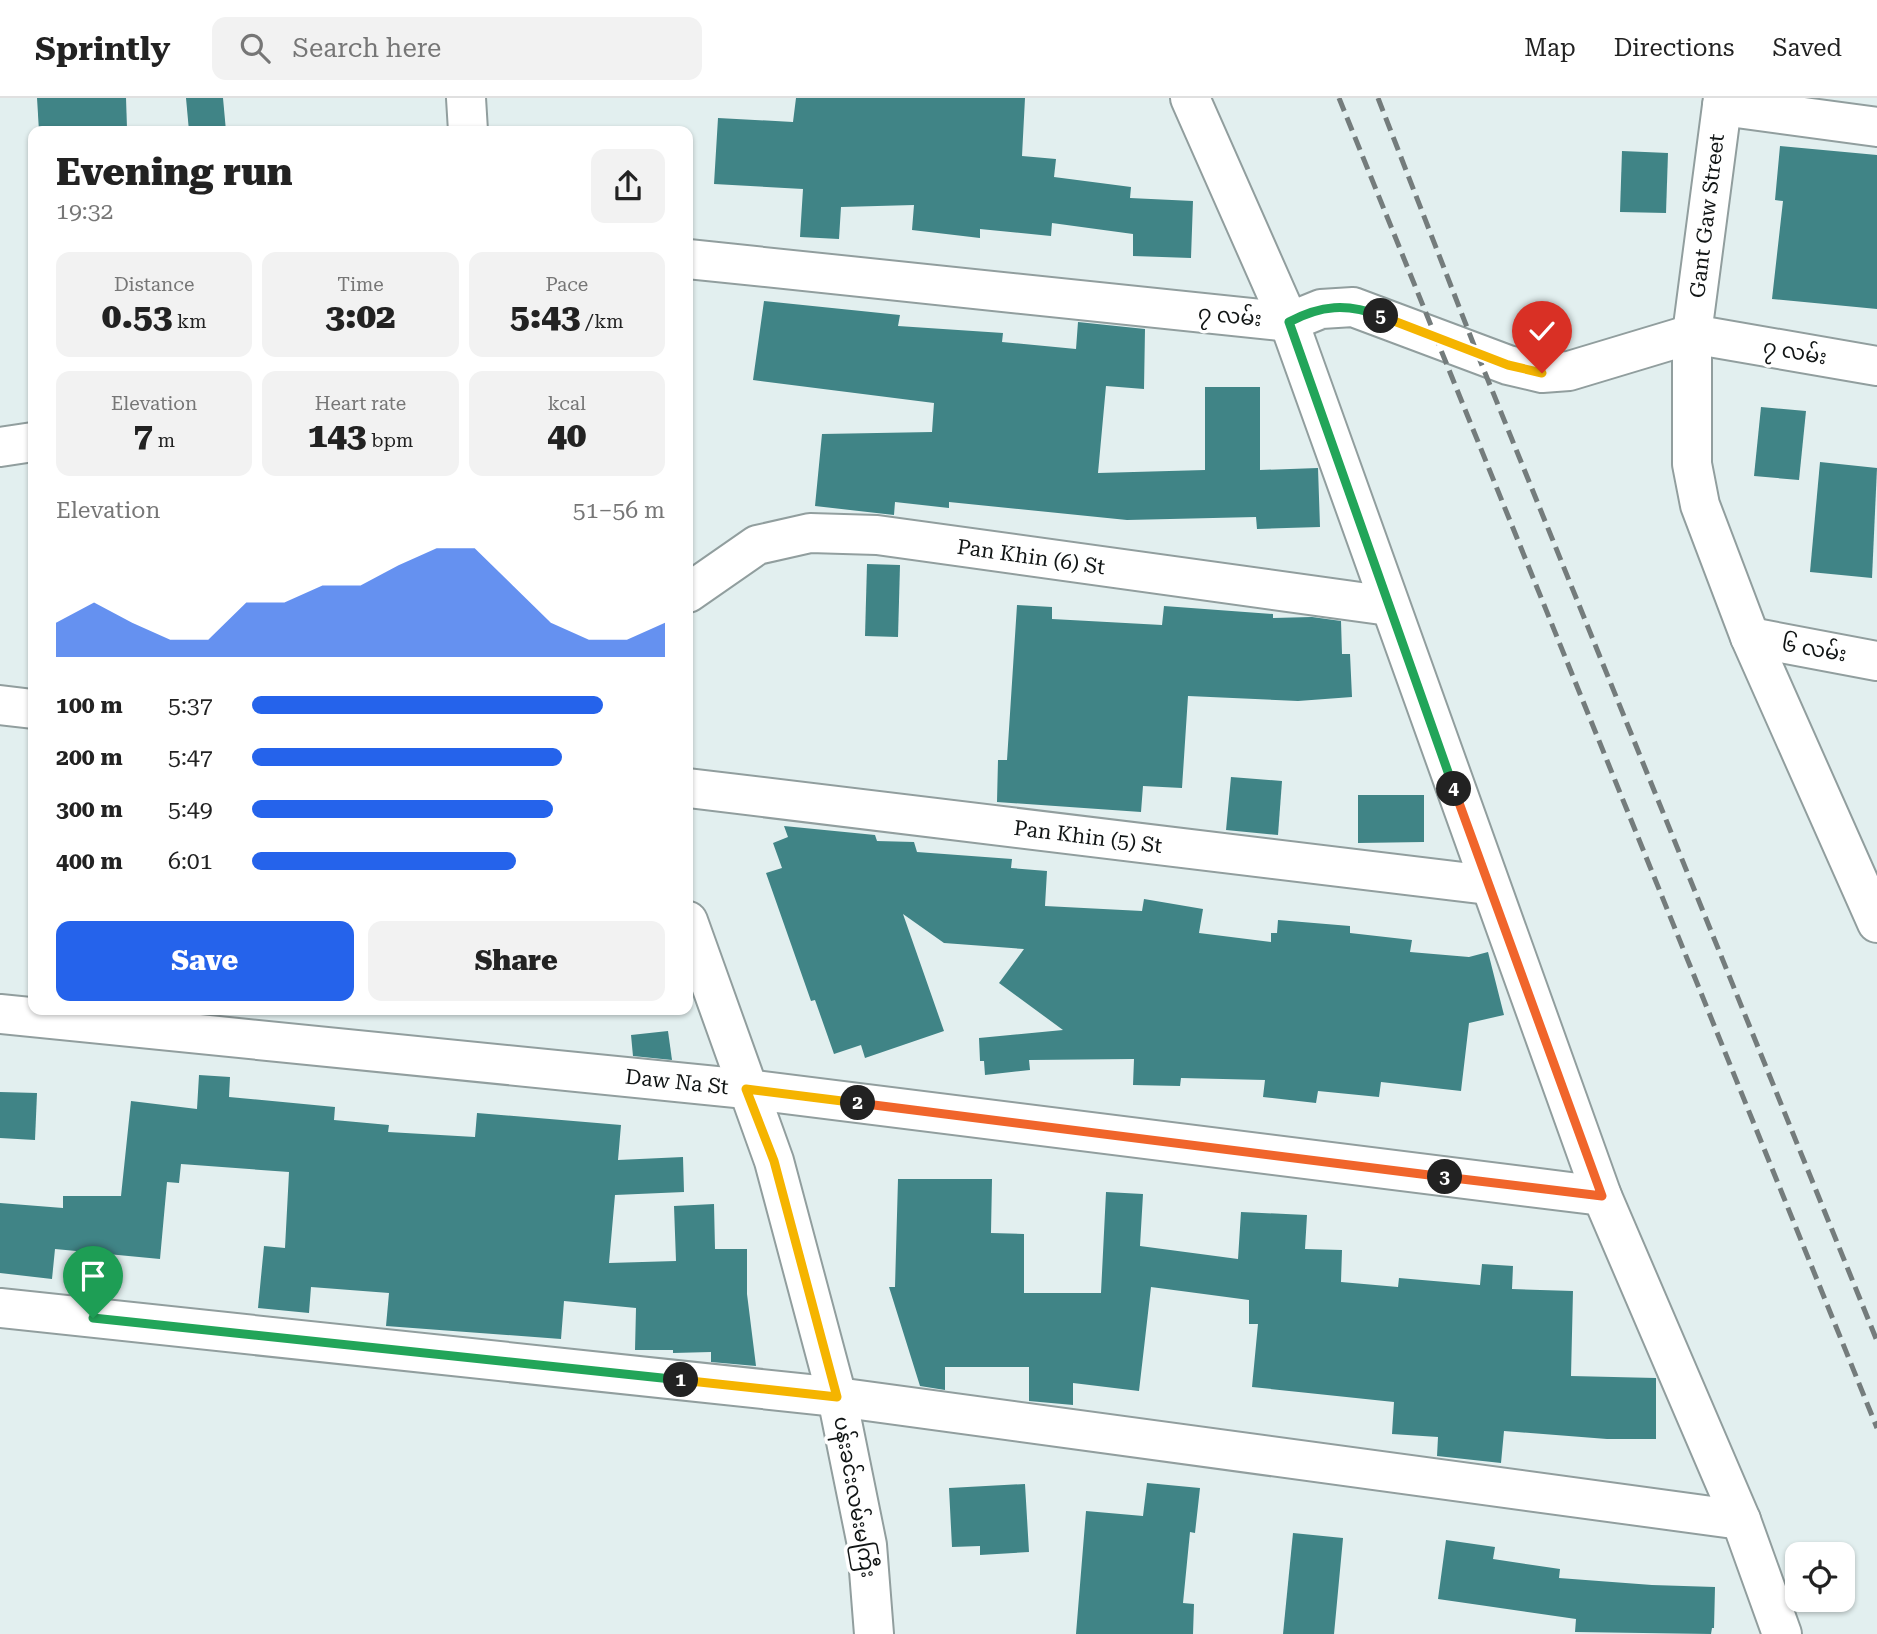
<!DOCTYPE html>
<html lang="en">
<head>
<meta charset="utf-8">
<style>
	:root { --surface:#fff; --page:#f2f2f2; --text:#222; --muted:#767676; --line:#e0e0e0; --accent:#2563eb }
	body { margin:0; font-family:"Roboto Serif","Noto Sans Myanmar",serif; background:var(--page); color:var(--text); height:100vh; display:flex; flex-direction:column; font-size:26px; white-space:nowrap }
	* { box-sizing:border-box; margin:0 }
	p { font-size:23px; color:var(--muted) }
	.icon { flex:none; width:38px; height:38px; fill:none; stroke:currentColor; stroke-width:2; stroke-linecap:round; stroke-linejoin:round }
	.map { position:relative; flex:1; overflow:hidden }
	.sheet { position:absolute; left:28px; top:28px; width:665px; height:889px; display:flex; flex-direction:column; background:var(--surface); border-radius:14px; box-shadow:0 2px 5px #0004 }
	.sheet>* { flex:none }
	.buttons { position:absolute; left:1785px; top:1444px; display:grid; gap:14px }
	.buttons a { display:grid; place-items:center; width:70px; height:70px; border-radius:14px; background:var(--surface); box-shadow:0 2px 5px #0004; font-size:35px }
	.pin { position:absolute; display:grid; place-items:center; width:60px; height:60px; color:#fff; margin:-72px -30px; border-radius:50% 50% 50% 0; rotate:-45deg; box-shadow:0 0 7px #0007 }
	.pin .icon { rotate:45deg }
	.km { position:absolute; width:35px; height:35px; margin:-18px; border-radius:50%; background:#222; color:#fff; font-size:19px; line-height:35px; text-align:center }
	.round { display:grid; place-items:center; flex:none; width:74px; height:74px; border-radius:14px; background:var(--page) }
	.overview { display:flex; align-items:center; justify-content:space-between; height:119px; padding:0 28px }
	h1 { font-size:38px; font-weight:800; line-height:52px }
	.stats { display:grid; grid-template-columns:repeat(3,1fr); gap:10px; height:119px; padding:7px 28px }
	.stats div { display:grid; align-content:center; border-radius:14px; background:var(--page); text-align:center }
	.stats b { font-size:35px; font-weight:800 }
	.stats small { font-size:19px; font-weight:400 }
	.stats p { font-size:19px }
	.chart { height:196px; padding:14px 28px }
	.chart p { display:flex; justify-content:space-between }
	.chart svg { width:100%; height:126px; margin-top:7px; fill:var(--accent); opacity:.7 }
	.primary-button { display:flex; gap:14px; margin-top:auto; padding:14px 28px }
	.primary-button a { flex:1; height:80px; border-radius:14px; background:var(--accent); color:#fff; font-size:28px; font-weight:800; line-height:80px; text-align:center }
	.primary-button a+a { background:var(--page); color:var(--text) }
	ul { padding:0 28px; list-style:none; font-size:23px }
	li { display:grid; grid-template-columns:112px 84px 1fr; align-items:center; height:52px }
	li i { height:18px; border-radius:9px; background:var(--accent) }
	header { display:flex; align-items:center; gap:42px; box-sizing:border-box; height:98px; padding:0 35px; background:var(--surface); border-bottom:2px solid var(--line) }
	header strong { font-size:33px }
	nav { display:flex; gap:38px; margin-inline-start:auto; font-size:24px }
	.search { width:490px; height:63px; background:var(--page); display:flex; align-items:center; gap:18px; box-sizing:border-box; padding:0 24px; border-radius:14px; color:var(--muted); font-size:26px }
	.map>svg:first-child { display:block }
	.building { fill:#408486 }
	.lines { fill:none; stroke-linecap:round; stroke-linejoin:round }
	.minor-casing { stroke:#919e9e; stroke-width:42 }
	.major-casing { stroke:#919e9e; stroke-width:42 }
	.minor { stroke:#fff; stroke-width:38 }
	.major { stroke:#fff; stroke-width:38 }
	.rail { stroke:#747c7c; stroke-width:5; stroke-dasharray:14 7; stroke-linecap:butt }
	.split-1-casing { stroke:#fff; stroke-width:14 }
	.split-2-casing { stroke:#fff; stroke-width:14 }
	.split-3-casing { stroke:#fff; stroke-width:14 }
	.split-4-casing { stroke:#fff; stroke-width:14 }
	.split-5-casing { stroke:#fff; stroke-width:14 }
	.split-6-casing { stroke:#fff; stroke-width:14 }
	.split-1 { stroke:#22a559; stroke-width:9 }
	.split-2 { stroke:#f5b400; stroke-width:9 }
	.split-3 { stroke:#f0652b; stroke-width:9 }
	.split-4 { stroke:#f0652b; stroke-width:9 }
	.split-5 { stroke:#22a559; stroke-width:9 }
	.split-6 { stroke:#f5b400; stroke-width:9 }
	.labels { text-anchor:middle; dominant-baseline:central; stroke-width:7; stroke-linejoin:round; paint-order:stroke }
	.street-label { font-size:21px; fill:#111515; stroke:#fff }
</style>
</head>
<body>
<header>
<strong>Sprintly</strong>
<div class="search"><svg class="icon" aria-label="search" viewBox="0 0 24 24"><circle cx="10" cy="10" r="6"/><path d="M15 15l6 6"/></svg>Search here</div>
<nav><a>Map</a><a>Directions</a><a>Saved</a></nav>
</header>
<div class="map">
<svg width="1877" height="1536" viewBox="0 0 1877 1536">
	<rect width="100%" height="100%" fill="#e2efef"/>
	<!-- building -->
	<g class="building">
		<path d="M37,0H126L127,30L39,33Z"/>
		<path d="M186,0H223L226,33H189Z"/>
		<path d="M796,0H1025L1022,58L1056,61L1054,79L1131,89L1130,100L1193,103L1191,160L1133,158V136L1052,125L1051,138L980,131V140L912,132L914,107L841,109L839,141L800,139L803,91L714,86L718,20L793,24Z"/>
		<path d="M1780,48L1877,57V211L1772,201L1783,103L1775,102Z"/>
		<path d="M1622,53L1668,55L1666,115L1620,114Z"/>
		<path d="M764,203L900,217L898,228L1003,235L1002,244L1076,251L1078,224L1145,231L1144,291L1106,288L1098,375L1205,372V289H1260V372L1318,370L1320,429L1257,431L1256,419L1127,422L949,404V410L895,404L894,417L815,408L822,336L932,334L934,305L753,282Z"/>
		<path d="M1761,309L1806,313L1799,382L1754,378Z"/>
		<path d="M1820,364L1877,370L1872,480L1810,474Z"/>
		<path d="M867,466L900,467L898,539L865,538Z"/>
		<path d="M1017,507L1052,509V521L1162,527L1164,508L1273,516V520L1312,519L1341,523L1342,556H1350L1352,599L1298,603L1188,598L1182,690L1143,688L1141,714L997,704L998,662H1007Z"/>
		<path d="M1231,679L1282,683L1278,737L1226,732Z"/>
		<path d="M1358,697H1424V744L1358,745Z"/>
		<path d="M784,728L875,737L877,743L914,744L917,754L1012,761L1011,770L1047,773L1045,808L1142,813L1144,801L1203,811L1199,835L1271,844V835H1277L1278,822L1350,828V835L1412,842L1410,854L1469,859L1488,854L1504,917L1469,925L1461,993L1381,984L1379,999L1318,993L1316,1005L1263,999L1265,982L1181,980L1180,988L1133,987L1134,961L1029,962L1030,972L985,977L984,963H980L979,940L1063,932L999,885L1024,851L944,845L903,816L944,933L865,960L861,947L834,956L815,902L811,903L766,775L782,770L773,745L788,739Z"/>
		<path d="M668,933L672,962L633,958L631,937Z"/>
		<path d="M199,977L230,979L229,999L335,1009L334,1022L389,1027L388,1034L475,1039L477,1015L621,1027L618,1062L683,1059L684,1094L615,1097L609,1165L676,1163L674,1108L714,1106L715,1151H747V1196L756,1268L711,1264V1254L673,1255V1252H635L636,1210L564,1203L561,1241L386,1228L389,1195L311,1189L309,1215L258,1210L264,1148L285,1150L289,1074L181,1066L179,1085L167,1084L160,1161L55,1151L52,1181L0,1175V1105L63,1110V1098H121L131,1003L197,1011Z"/>
		<path d="M0,994L37,995L35,1042L0,1040Z"/>
		<path d="M898,1081H992L991,1135L1024,1136V1195H1101L1106,1094L1143,1096L1140,1148L1238,1161L1241,1114L1307,1117L1305,1151L1342,1152L1341,1184L1398,1189L1399,1180L1480,1187L1482,1166L1513,1168L1512,1191L1573,1193L1571,1278L1656,1280V1341H1607L1504,1333L1501,1365L1437,1358L1438,1339L1392,1336L1394,1304L1252,1289L1258,1226H1249V1202L1151,1189L1139,1293L1073,1285V1307L1029,1303V1269H945V1292L920,1288L889,1189H895Z"/>
		<path d="M1147,1385L1200,1390L1195,1435L1190,1434L1183,1505L1194,1506L1193,1536H1076L1086,1413L1143,1418Z"/>
		<path d="M1025,1386L1029,1454L980,1457V1448L952,1449L949,1390Z"/>
		<path d="M1293,1435L1343,1440L1334,1536H1283Z"/>
		<path d="M1446,1442L1495,1449L1493,1461L1560,1471L1559,1480L1652,1487L1715,1489L1714,1530H1712L1711,1536L1575,1534L1576,1521L1438,1501Z"/>
	</g>
	<g class="lines">
		<defs>
			<g id="minor">
				<path d="M1190,0L1289,224L1602,1098L1741,1422L1782,1536"/>
				<path d="M1723,0L1692,236V366L1700,407L1750,539L1877,825"/>
				<path d="M1722,8L1877,29"/>
				<path d="M688,161L1289,224L1321,211L1353,209L1508,267L1542,275L1569,273L1692,236L1877,268"/>
				<path d="M0,349L33,344"/>
				<path d="M688,495L757,447L810,435L877,437L1389,508"/>
				<path d="M1750,539L1877,563"/>
				<path d="M0,607L33,611"/>
				<path d="M688,690L1488,787"/>
				<path d="M0,916L746,991L1602,1098"/>
				<path d="M0,1210L837,1299L1741,1422"/>
			</g>
			<g id="major">
				<path d="M466,0L468,33"/>
				<path d="M688,823L774,1063L837,1299L867,1447L874,1536"/>
			</g>
		</defs>
		<!-- minor casing -->
		<use href="#minor" class="minor-casing"/>
		<!-- major casing -->
		<use href="#major" class="major-casing"/>
		<!-- minor -->
		<use href="#minor" class="minor"/>
		<!-- major -->
		<use href="#major" class="major"/>
		<!-- rail -->
		<g class="rail">
			<path d="M1339,0L1877,1330"/>
			<path d="M1378,0L1477,255L1877,1243"/>
		</g>
	</g>
	<g class="lines">
		<defs>
			<path id="split-1" d="M93,1220L681,1282"/>
			<path id="split-2" d="M681,1282L837,1299L774,1063L746,991L858,1005"/>
			<path id="split-3" d="M858,1005L1445,1079"/>
			<path id="split-4" d="M1445,1079L1602,1098L1454,691"/>
			<path id="split-5" d="M1381,218C1347,205 1321,207 1289,224L1454,691"/>
			<path id="split-6" d="M1381,218L1508,267L1542,275"/>
		</defs>
		<!-- split-1 casing -->
		<use href="#split-1" class="split-1-casing"/>
		<!-- split-2 casing -->
		<use href="#split-2" class="split-2-casing"/>
		<!-- split-3 casing -->
		<use href="#split-3" class="split-3-casing"/>
		<!-- split-4 casing -->
		<use href="#split-4" class="split-4-casing"/>
		<!-- split-5 casing -->
		<use href="#split-5" class="split-5-casing"/>
		<!-- split-6 casing -->
		<use href="#split-6" class="split-6-casing"/>
		<!-- split-1 -->
		<use href="#split-1" class="split-1"/>
		<!-- split-2 -->
		<use href="#split-2" class="split-2"/>
		<!-- split-3 -->
		<use href="#split-3" class="split-3"/>
		<!-- split-4 -->
		<use href="#split-4" class="split-4"/>
		<!-- split-5 -->
		<use href="#split-5" class="split-5"/>
		<!-- split-6 -->
		<use href="#split-6" class="split-6"/>
	</g>
	<g class="labels">
		<!-- street labels -->
		<g class="street-label">
			<text transform="translate(1707 118) rotate(-83)">Gant Gaw Street</text>
			<text transform="translate(1230 218) rotate(6)">၇ လမ်း</text>
			<text transform="translate(1795 254) rotate(10)">၇ လမ်း</text>
			<text transform="translate(1031 459) rotate(8)">Pan Khin (6) St</text>
			<text transform="translate(1814 551) rotate(10)">၆ လမ်း</text>
			<text transform="translate(1088 739) rotate(7)">Pan Khin (5) St</text>
			<text transform="translate(677 984) rotate(6)">Daw Na St</text>
			<text transform="translate(855 1399) rotate(80)">ပန်းခင်းလမ်းမကြီး</text>
		</g>
	</g>
</svg>
<div class="buttons">
<a><svg class="icon" aria-label="locate" viewBox="0 0 24 24"><circle cx="12" cy="12" r="6"/><path d="M12 2v4M12 18v4M2 12h4M18 12h4"/></svg></a>
</div>
<div class="pin" style="left:93px;top:1220px;background:#1e9e55"><svg class="icon" aria-label="arrive" viewBox="0 0 24 24"><path d="M6 21V4h12l-3 4 3 4H6"/></svg></div>
<div class="pin" style="left:1542px;top:275px;background:#d93025"><svg class="icon" aria-label="check" viewBox="0 0 24 24"><path d="M5 12l5 5 9-10"/></svg></div>
<b class="km" style="left:681px;top:1282px">1</b>
<b class="km" style="left:858px;top:1005px">2</b>
<b class="km" style="left:1445px;top:1079px">3</b>
<b class="km" style="left:1454px;top:691px">4</b>
<b class="km" style="left:1381px;top:218px">5</b>
<section class="sheet">
<div class="overview"><div><h1>Evening run</h1><p>19:32</p></div><a class="round"><svg class="icon" aria-label="share" viewBox="0 0 24 24"><path d="M12 15V3M7 8l5-5 5 5M5 13v7h14v-7"/></svg></a></div>
<div class="stats">
<div><p>Distance</p><b>0.53<small> km</small></b></div>
<div><p>Time</p><b>3:02</b></div>
<div><p>Pace</p><b>5:43<small> /km</small></b></div>
</div>
<div class="stats">
<div><p>Elevation</p><b>7<small> m</small></b></div>
<div><p>Heart rate</p><b>143<small> bpm</small></b></div>
<div><p>kcal</p><b>40</b></div>
</div>
<div class="chart"><p><span>Elevation</span>51–56 m</p>
<svg viewBox="0 0 160 44" preserveAspectRatio="none"><path d="M0 44V32L10 25L20 32L30 38L40 38L50 25L60 25L70 19L80 19L90 12L100 6L110 6L120 19L130 32L140 38L150 38L160 32V44z"/></svg>
</div>
<ul>
<li><b>100 m</b>5:37<i style="width:85%"></i></li>
<li><b>200 m</b>5:47<i style="width:75%"></i></li>
<li><b>300 m</b>5:49<i style="width:73%"></i></li>
<li><b>400 m</b>6:01<i style="width:64%"></i></li>
</ul>
<div class="primary-button"><a>Save</a><a>Share</a></div>
</section>
</div>
</body>
</html>
